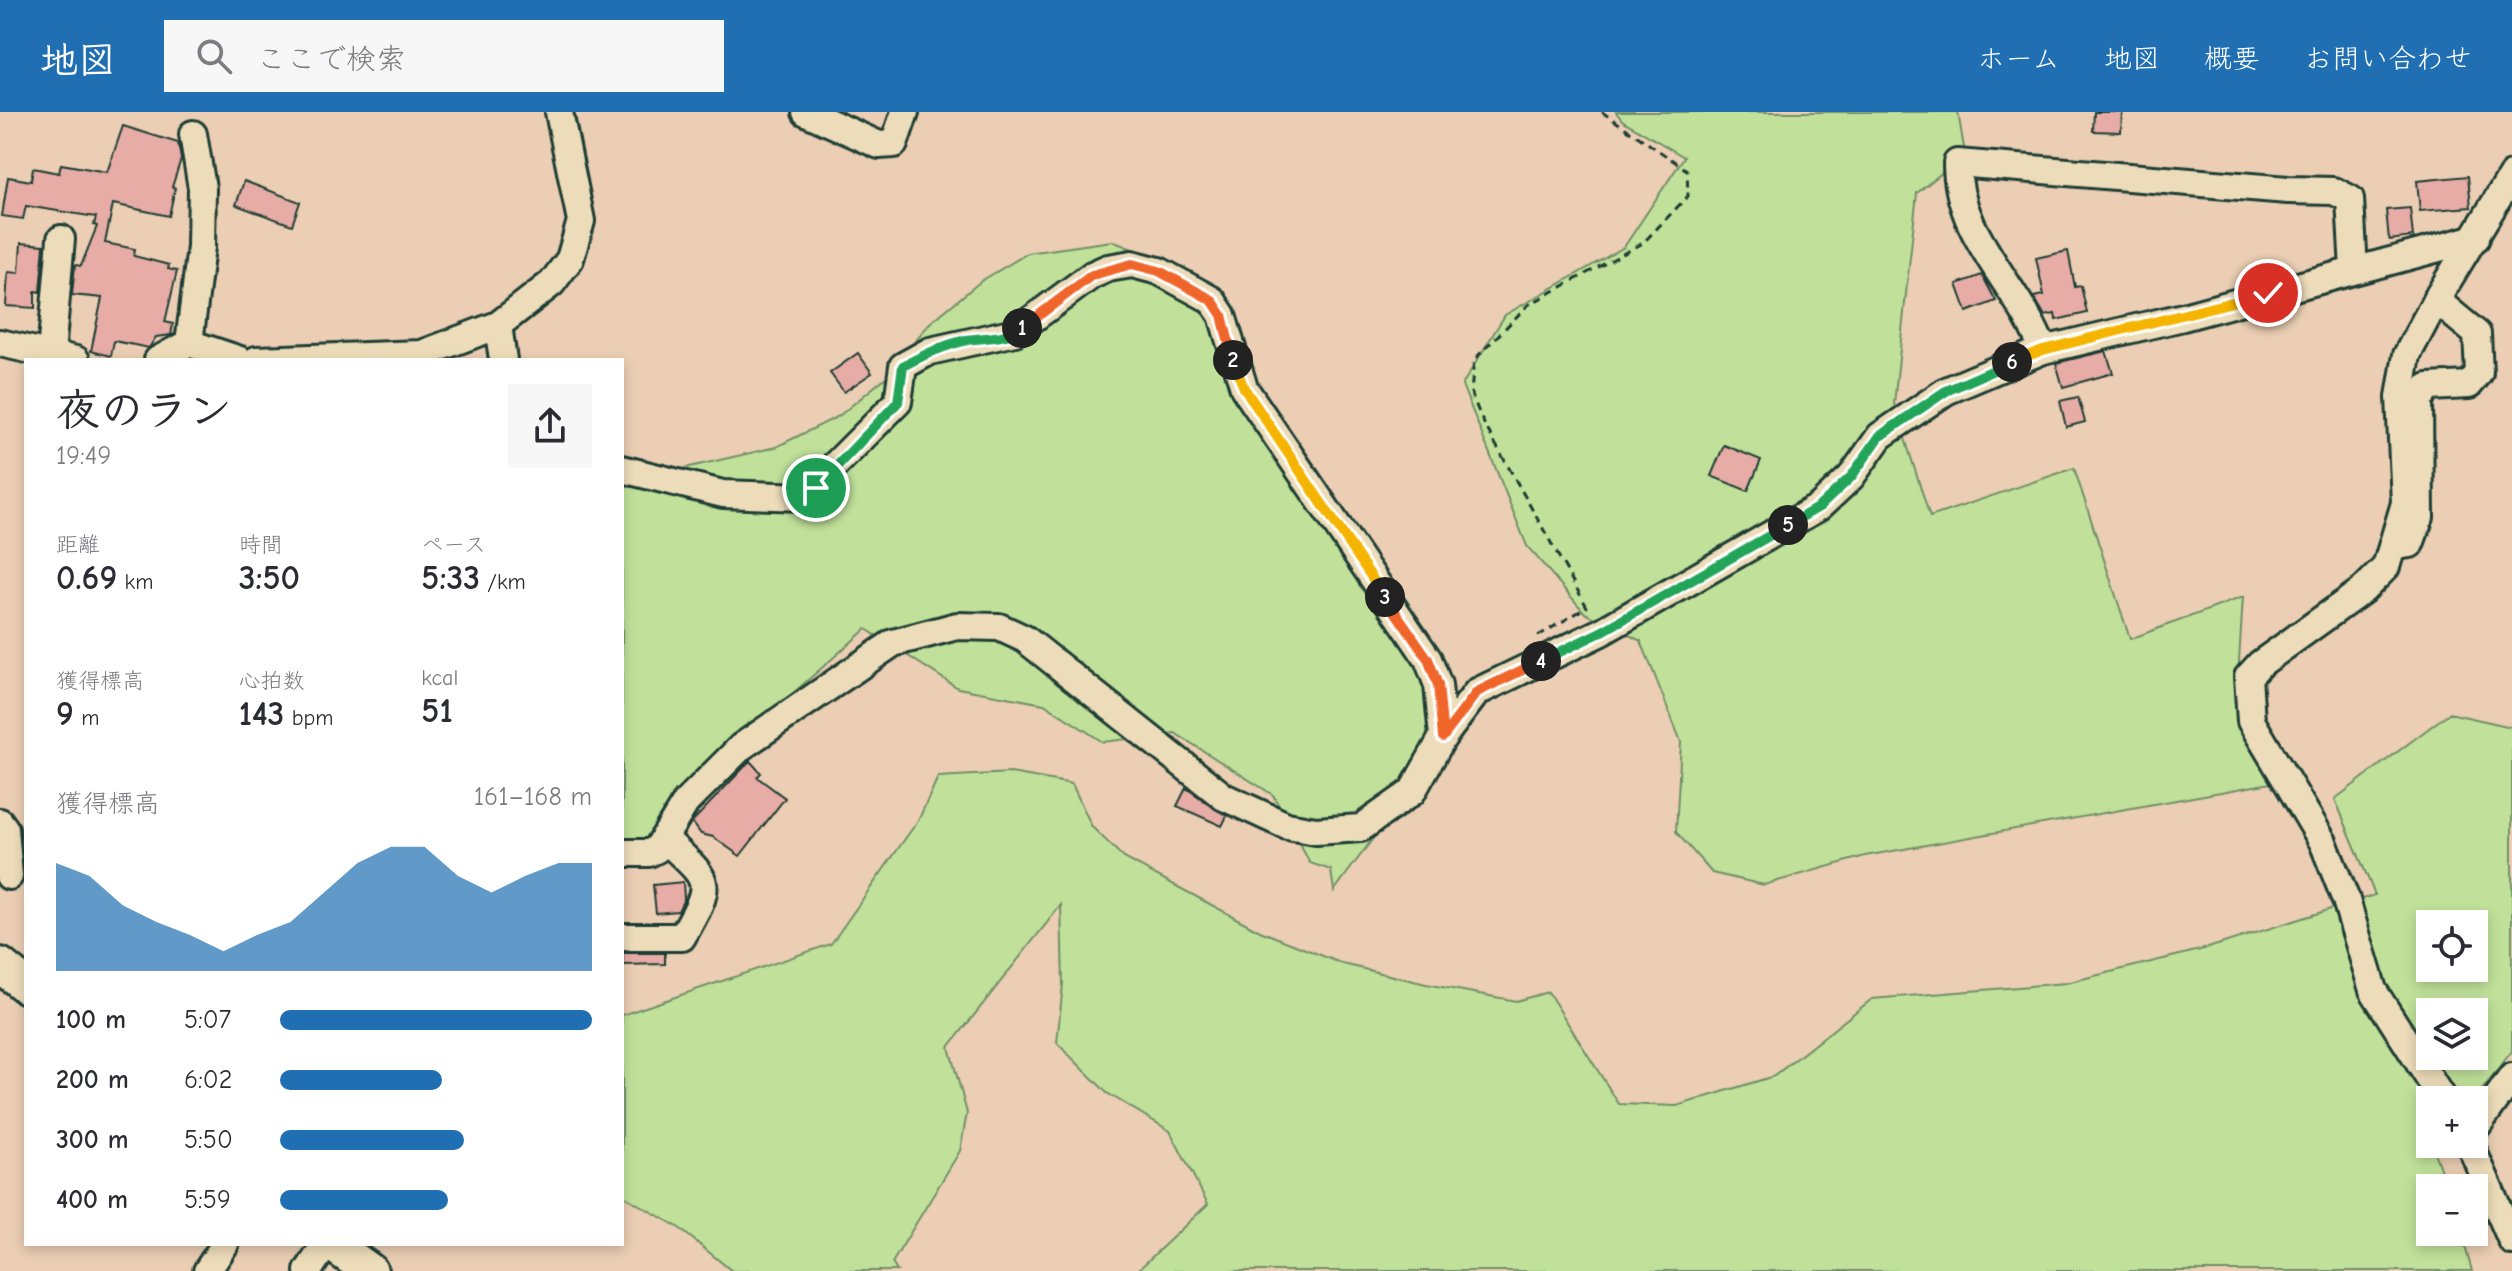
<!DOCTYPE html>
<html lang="ja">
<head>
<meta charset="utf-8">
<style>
	:root { --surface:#fff; --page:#f7f7f7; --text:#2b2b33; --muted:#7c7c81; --accent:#1f6fb2 }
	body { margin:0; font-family:"Comic Neue","Klee One",sans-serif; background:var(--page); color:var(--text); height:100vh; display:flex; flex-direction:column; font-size:30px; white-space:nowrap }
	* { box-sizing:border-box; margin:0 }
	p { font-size:26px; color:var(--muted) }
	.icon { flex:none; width:44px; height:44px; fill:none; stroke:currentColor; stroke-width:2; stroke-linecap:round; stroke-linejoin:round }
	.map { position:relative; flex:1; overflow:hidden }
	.details { position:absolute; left:24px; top:246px; width:600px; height:888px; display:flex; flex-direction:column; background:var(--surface); border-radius:0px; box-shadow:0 4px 12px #0003 }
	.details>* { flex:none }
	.buttons { position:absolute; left:2416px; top:798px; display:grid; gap:16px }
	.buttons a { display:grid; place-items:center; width:72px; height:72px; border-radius:0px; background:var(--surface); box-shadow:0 4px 12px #0003; font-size:40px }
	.pin { position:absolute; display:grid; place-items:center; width:68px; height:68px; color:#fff; margin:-34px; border:4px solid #fff; border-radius:50%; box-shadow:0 2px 8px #0007 }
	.km { position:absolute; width:40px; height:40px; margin:-20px; border-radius:50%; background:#222; color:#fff; font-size:22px; line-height:40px; text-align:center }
	.round { display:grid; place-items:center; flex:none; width:84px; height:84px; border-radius:0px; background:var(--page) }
	.head { display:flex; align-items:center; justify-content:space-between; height:136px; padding:0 32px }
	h1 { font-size:44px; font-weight:700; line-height:60px }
	.figures { display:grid; grid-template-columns:repeat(3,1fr); gap:12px; height:136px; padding:8px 32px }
	.figures div { display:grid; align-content:center }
	.figures b { font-size:34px; font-weight:700 }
	.figures small { font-size:22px; font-weight:400 }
	.figures p { font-size:22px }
	.chart { height:224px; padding:16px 32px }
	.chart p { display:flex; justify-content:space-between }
	.chart svg { width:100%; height:144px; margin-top:8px; fill:var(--accent); opacity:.7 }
	ul { padding:0 32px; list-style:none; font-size:26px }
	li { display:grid; grid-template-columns:128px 96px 1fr; align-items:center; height:60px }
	li i { height:20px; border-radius:10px; background:var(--accent) }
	header { display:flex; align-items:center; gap:48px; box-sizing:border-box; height:112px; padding:0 40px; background:var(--accent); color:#fff }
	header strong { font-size:38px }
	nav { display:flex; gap:44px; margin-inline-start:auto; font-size:28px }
	.search { width:560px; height:72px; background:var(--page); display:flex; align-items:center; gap:20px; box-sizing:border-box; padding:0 28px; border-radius:0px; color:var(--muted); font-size:30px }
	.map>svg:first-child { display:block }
	.green { fill:#c1e19a; stroke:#708f67; stroke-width:2; fill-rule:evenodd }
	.building { fill:#e7aca6; stroke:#1f3d34; stroke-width:2 }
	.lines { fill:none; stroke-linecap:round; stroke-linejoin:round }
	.minor-casing { stroke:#1f3d34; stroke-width:32 }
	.major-casing { stroke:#1f3d34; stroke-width:40 }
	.path { stroke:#1f3d34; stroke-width:3; stroke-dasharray:8 6; stroke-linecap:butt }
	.minor { stroke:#eddcb9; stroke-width:26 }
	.major { stroke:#eddcb9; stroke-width:34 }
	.split-1-casing { stroke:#fff; stroke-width:16 }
	.split-2-casing { stroke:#fff; stroke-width:16 }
	.split-3-casing { stroke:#fff; stroke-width:16 }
	.split-4-casing { stroke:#fff; stroke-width:16 }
	.split-5-casing { stroke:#fff; stroke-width:16 }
	.split-6-casing { stroke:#fff; stroke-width:16 }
	.split-7-casing { stroke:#fff; stroke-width:16 }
	.split-1 { stroke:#22a559; stroke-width:10 }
	.split-2 { stroke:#f0652b; stroke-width:10 }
	.split-3 { stroke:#f5b400; stroke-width:10 }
	.split-4 { stroke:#f0652b; stroke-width:10 }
	.split-5 { stroke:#22a559; stroke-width:10 }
	.split-6 { stroke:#22a559; stroke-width:10 }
	.split-7 { stroke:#f5b400; stroke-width:10 }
</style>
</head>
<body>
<header>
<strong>地図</strong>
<div class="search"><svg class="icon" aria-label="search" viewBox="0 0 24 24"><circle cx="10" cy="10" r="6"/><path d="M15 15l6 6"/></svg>ここで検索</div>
<nav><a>ホーム</a><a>地図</a><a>概要</a><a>お問い合わせ</a></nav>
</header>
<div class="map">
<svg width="2512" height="1159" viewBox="0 0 2512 1159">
	<rect width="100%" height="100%" fill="#ebceb3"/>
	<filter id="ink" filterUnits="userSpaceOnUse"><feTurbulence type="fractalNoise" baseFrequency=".0125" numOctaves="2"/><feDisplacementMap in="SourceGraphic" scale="16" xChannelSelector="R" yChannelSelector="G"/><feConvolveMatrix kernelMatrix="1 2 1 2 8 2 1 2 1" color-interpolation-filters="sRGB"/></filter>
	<g filter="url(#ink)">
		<!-- green -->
		<g class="green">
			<path d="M1616,0H1958L1965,42L1917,81L1894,292L1930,405L2074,356L2130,527L2243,485L2236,596L2271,671L1865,744L1764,773L1712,761L1676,720L1681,630L1641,529L1585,501L1527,434L1462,273L1505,203L1624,135L1684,45L1622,8Z"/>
			<path d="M1112,129L1163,149L1199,184L1424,555L1437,623L1425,656L1334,779L1331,758L1310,751L1273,683L1175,621L1103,630L1044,592L958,576L866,517L775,597L649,731L622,730V367L642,366L776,335L839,304L886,265L930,211L981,169L1028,141Z"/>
			<path d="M2449,601L2512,615V939L2474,988H2430V1032H2440L2434,1040L2447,1076H2430V1120H2461L2472,1159H1137L1208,1092L1170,1019L1107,981L1057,931L1063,872L1061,793L949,935L967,1001L960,1039L892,1151L897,1159H732L678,1115L622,1083V903L831,832L919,707L938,665L1011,661L1072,672L1092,715L1124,746L1260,819L1343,852L1426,872L1516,889L1548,880L1619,992L1677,994L1774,964L1872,887L2066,871L2208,836L2375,783L2335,687ZM2430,812H2474V856H2430ZM2430,900H2474V944H2430Z"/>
		</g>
		<!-- building -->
		<g class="building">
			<path d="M2094,0H2122L2121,20L2093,19Z"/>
			<path d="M123,14L178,31L181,47L172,75L175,76L169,104L113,92L105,131L135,137L134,144L169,153L168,157L177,159L165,210L173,212L171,223L156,225L149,236L114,229L111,244L91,239L102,186L72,183L75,153L81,154L97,114L94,113L96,105L26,94L23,107L2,104L8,65L31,69L33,56L59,61L61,52L107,60Z"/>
			<path d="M2468,64L2471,95L2420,99L2417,69Z"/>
			<path d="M244,69L300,90L292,113L236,93Z"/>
			<path d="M2410,96L2413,125L2389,128L2386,98Z"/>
			<path d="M21,131L44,133L40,180L35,179V196L6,194L8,160L19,161Z"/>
			<path d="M2068,139L2075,175L2081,174L2087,201L2056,208L2055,202L2045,204L2034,185L2044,183L2036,146Z"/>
			<path d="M1982,163L1996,189L1967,200L1957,172Z"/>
			<path d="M2106,239L2113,261L2063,275L2056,251Z"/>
			<path d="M858,241L872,261L844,280L830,261Z"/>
			<path d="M2078,285L2085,310L2066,315L2060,289Z"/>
			<path d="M1724,333L1761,348L1748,379L1711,364Z"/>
			<path d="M750,649L761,661L757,665L785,686L740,744L713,725L701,722L692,710Z"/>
			<path d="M1186,676L1227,704L1222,714L1177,694Z"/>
			<path d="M683,770L684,787L678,799L656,801L653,773Z"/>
			<path d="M623,841H665V852L623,853Z"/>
		</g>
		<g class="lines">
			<defs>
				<g id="minor">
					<path d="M806,0L879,33L894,32L905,0"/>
					<path d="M498,213L503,248"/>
					<path d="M0,231L76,248"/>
					<path d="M189,231L201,135L202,76L193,22"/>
					<path d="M2043,238C2019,173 1957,125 1957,51L2288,78L2334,79L2350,87L2354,158"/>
					<path d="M51,242L61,127"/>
					<path d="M158,248L189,231L240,248"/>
					<path d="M256,248L422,242L498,213L552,171L570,147L581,109L559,0"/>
					<path d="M622,357L723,382L803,385L898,290L903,254L930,239L1015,220L1092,163L1108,156L1132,152L1159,159L1212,188L1222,203L1244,276L1428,547L1438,573L1443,625"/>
					<path d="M2397,434L2410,432L2420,405L2419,288L2428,275L2469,273L2479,261L2477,222L2436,188"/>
					<path d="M0,710L5,717L9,764"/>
					<path d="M622,741H649L657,737L686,690L741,635L893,531L957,514L999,515L1025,527L1224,685L1287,714L1316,719L1361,716L1412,680L1443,625L1477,580L1601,520L1819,395L1851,365L1880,324L1946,279L2043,238L2183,205L2476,126"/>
					<path d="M622,825H682C715,767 711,771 664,726"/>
					<path d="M2443,988L2373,878L2346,788L2323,730L2251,609L2248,565L2260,552L2363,478L2386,455L2405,391L2400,285L2407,243L2436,188L2512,63"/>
					<path d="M2474,1018L2512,965"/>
					<path d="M2470,1032L2512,1129"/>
					<path d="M207,1159L225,1132"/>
					<path d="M308,1159L326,1132"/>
				</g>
				<g id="major">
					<path d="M0,853L26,874"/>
					<path d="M332,1132L370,1159"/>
				</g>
			</defs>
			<!-- minor casing -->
			<use href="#minor" class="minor-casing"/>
			<!-- major casing -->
			<use href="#major" class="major-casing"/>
			<!-- path -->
			<path class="path" d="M1538,524L1587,495L1482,308L1471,281L1474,248L1528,193L1643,131L1688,84L1687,58L1602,0"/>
			<!-- minor -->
			<use href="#minor" class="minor"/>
			<!-- major -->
			<use href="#major" class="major"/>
		</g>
	</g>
	<g class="lines" filter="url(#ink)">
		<defs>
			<path id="split-1" d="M816,376L898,290L903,254C924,243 944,233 967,228C987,225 1005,227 1022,216"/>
			<path id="split-2" d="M1022,216L1092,163L1132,152L1159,159L1212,188L1222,203L1233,248"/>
			<path id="split-3" d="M1233,248L1244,276L1385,485"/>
			<path id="split-4" d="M1385,485L1428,547L1438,573L1443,625L1477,580L1541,549"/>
			<path id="split-5" d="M1541,549L1601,520L1788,413"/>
			<path id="split-6" d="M1788,413L1819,395L1851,365L1880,324L1946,279L2012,250"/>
			<path id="split-7" d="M2012,250L2043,238L2268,181"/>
		</defs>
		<!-- split-1 casing -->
		<use href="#split-1" class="split-1-casing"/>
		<!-- split-2 casing -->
		<use href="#split-2" class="split-2-casing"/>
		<!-- split-3 casing -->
		<use href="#split-3" class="split-3-casing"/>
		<!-- split-4 casing -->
		<use href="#split-4" class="split-4-casing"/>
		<!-- split-5 casing -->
		<use href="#split-5" class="split-5-casing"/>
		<!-- split-6 casing -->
		<use href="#split-6" class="split-6-casing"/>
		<!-- split-7 casing -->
		<use href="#split-7" class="split-7-casing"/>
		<!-- split-1 -->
		<use href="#split-1" class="split-1"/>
		<!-- split-2 -->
		<use href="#split-2" class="split-2"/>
		<!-- split-3 -->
		<use href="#split-3" class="split-3"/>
		<!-- split-4 -->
		<use href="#split-4" class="split-4"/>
		<!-- split-5 -->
		<use href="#split-5" class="split-5"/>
		<!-- split-6 -->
		<use href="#split-6" class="split-6"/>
		<!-- split-7 -->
		<use href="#split-7" class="split-7"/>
	</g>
</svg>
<div class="buttons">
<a><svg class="icon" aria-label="locate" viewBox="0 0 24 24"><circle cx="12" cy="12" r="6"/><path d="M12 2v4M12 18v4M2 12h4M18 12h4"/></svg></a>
<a><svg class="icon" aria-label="layers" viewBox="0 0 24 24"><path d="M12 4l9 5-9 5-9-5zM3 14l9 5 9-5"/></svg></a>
<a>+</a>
<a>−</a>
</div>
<div class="pin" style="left:816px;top:376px;background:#1e9e55"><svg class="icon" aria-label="arrive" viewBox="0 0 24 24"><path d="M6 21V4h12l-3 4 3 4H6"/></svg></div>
<div class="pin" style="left:2268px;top:181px;background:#d93025"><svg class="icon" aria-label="check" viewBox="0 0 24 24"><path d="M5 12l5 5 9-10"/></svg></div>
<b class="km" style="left:1022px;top:216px">1</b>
<b class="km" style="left:1233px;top:248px">2</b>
<b class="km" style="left:1385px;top:485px">3</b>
<b class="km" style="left:1541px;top:549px">4</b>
<b class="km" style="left:1788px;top:413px">5</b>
<b class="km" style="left:2012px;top:250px">6</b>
<section class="details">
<div class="head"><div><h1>夜のラン</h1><p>19:49</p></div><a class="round"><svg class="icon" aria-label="share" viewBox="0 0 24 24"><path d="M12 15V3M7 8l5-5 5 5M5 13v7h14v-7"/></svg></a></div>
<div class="figures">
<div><p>距離</p><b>0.69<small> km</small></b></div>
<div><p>時間</p><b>3:50</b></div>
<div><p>ペース</p><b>5:33<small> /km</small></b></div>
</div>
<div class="figures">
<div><p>獲得標高</p><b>9<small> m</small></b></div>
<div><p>心拍数</p><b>143<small> bpm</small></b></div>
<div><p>kcal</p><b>51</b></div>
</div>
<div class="chart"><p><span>獲得標高</span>161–168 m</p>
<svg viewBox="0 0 160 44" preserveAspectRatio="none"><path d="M0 44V11L10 15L20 24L30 29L40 33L50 38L60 33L70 29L80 20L90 11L100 6L110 6L120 15L130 20L140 15L150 11L160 11V44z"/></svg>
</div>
<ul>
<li><b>100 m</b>5:07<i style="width:100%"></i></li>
<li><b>200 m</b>6:02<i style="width:52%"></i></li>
<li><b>300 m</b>5:50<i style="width:59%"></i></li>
<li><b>400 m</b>5:59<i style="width:54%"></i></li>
</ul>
</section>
</div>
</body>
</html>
